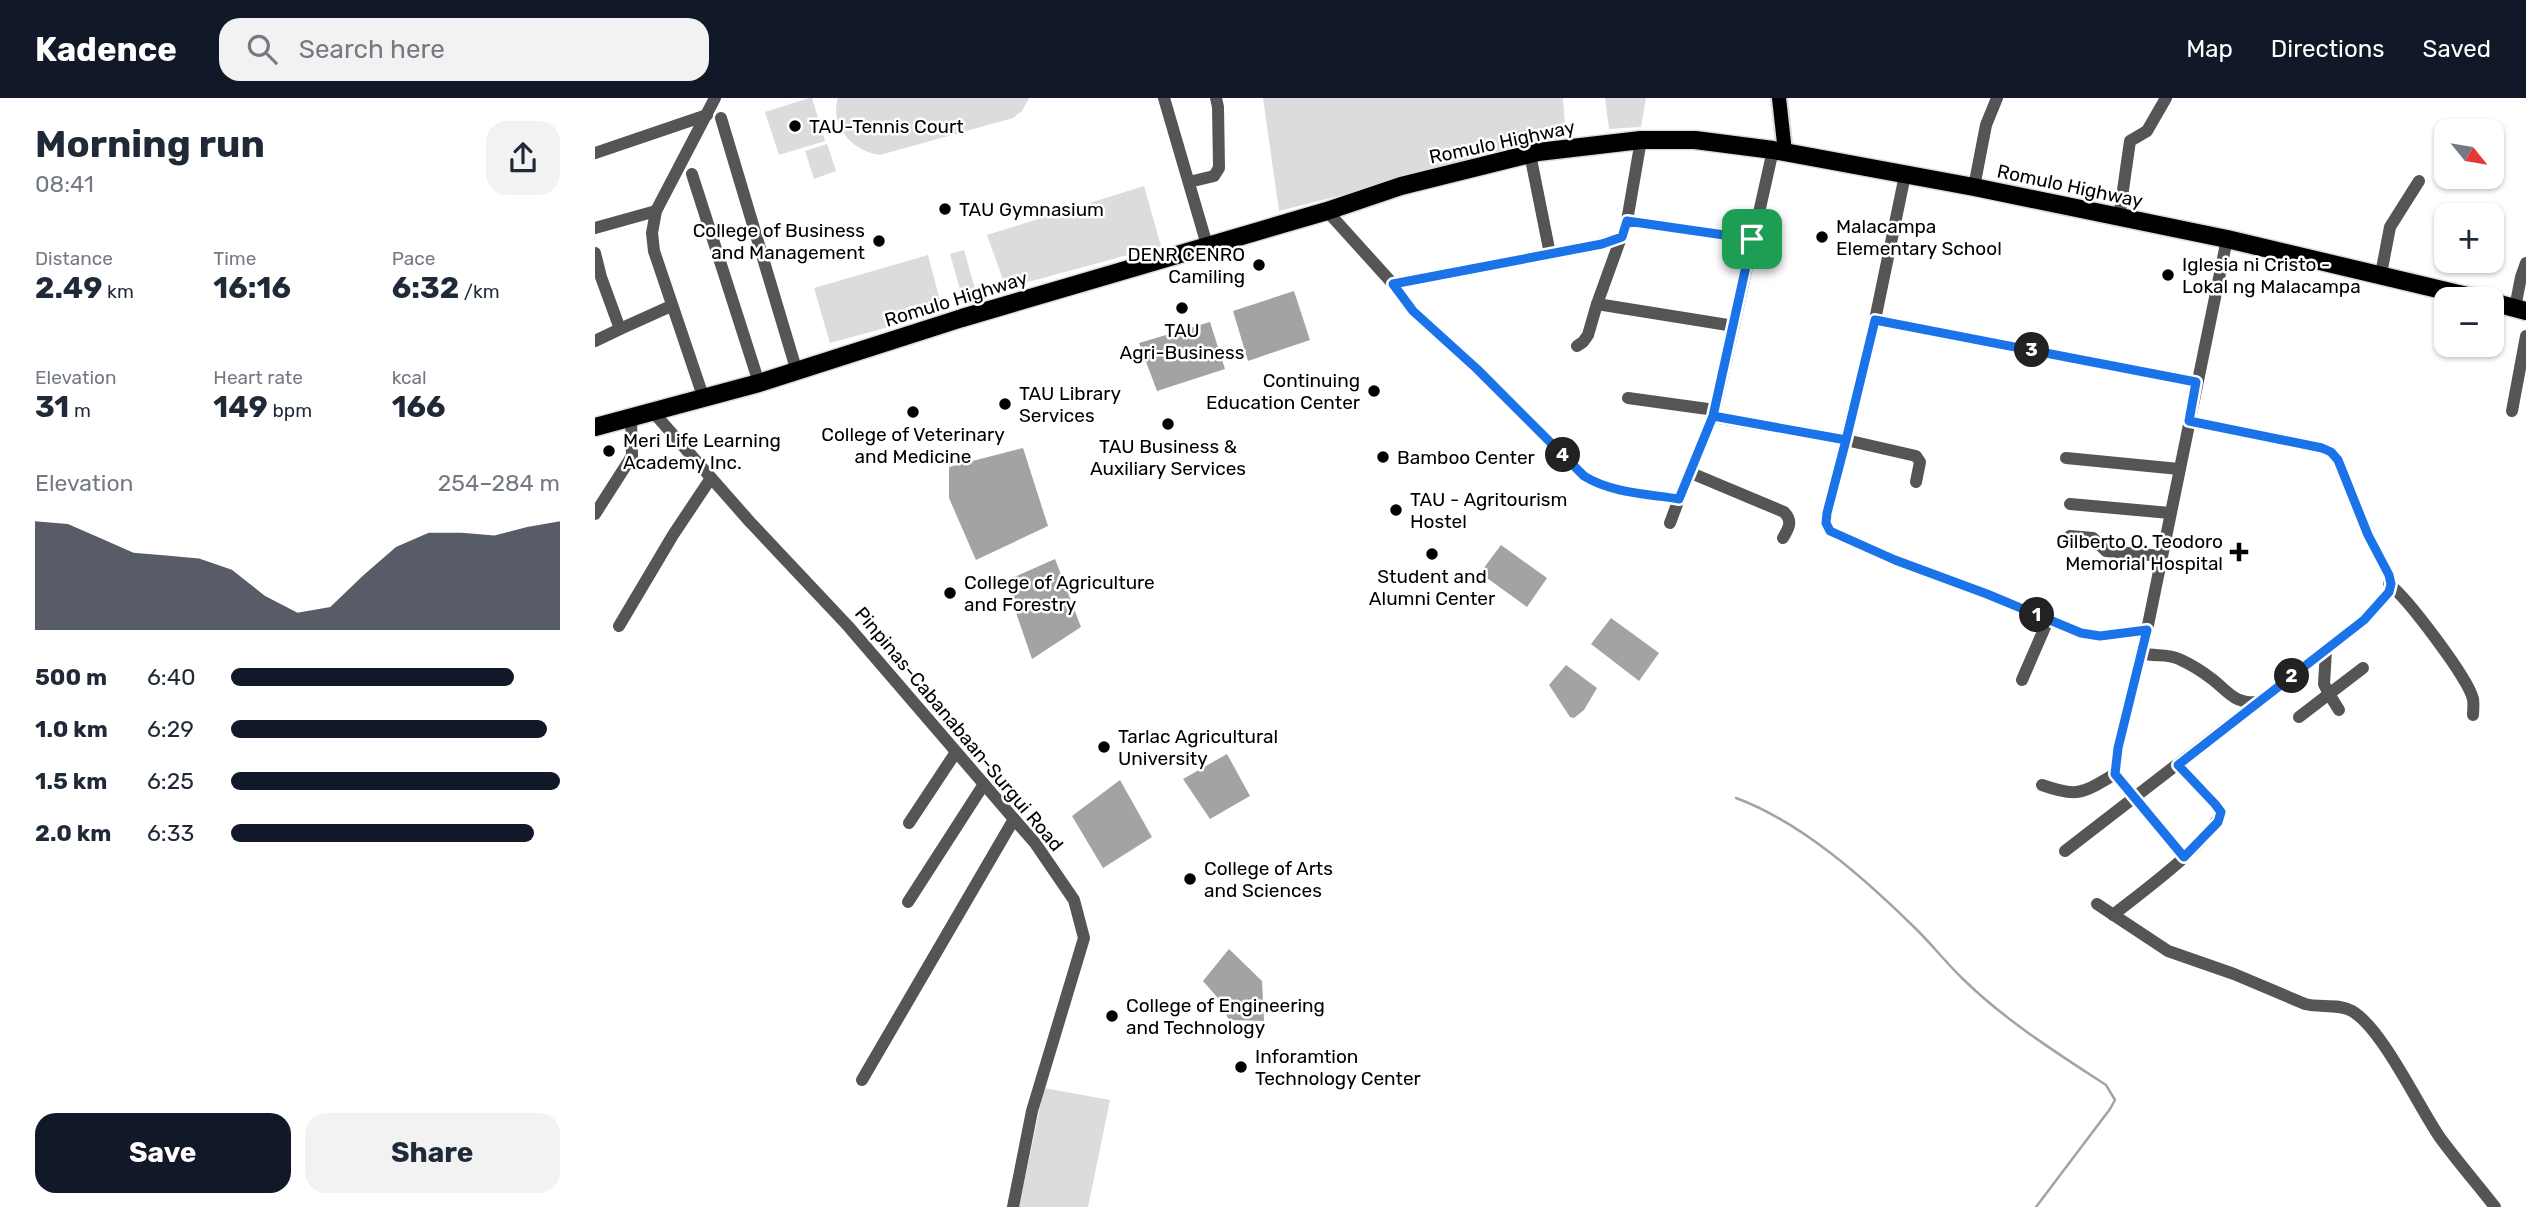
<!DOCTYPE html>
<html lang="en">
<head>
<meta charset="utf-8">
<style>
	:root { --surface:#fff; --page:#f2f2f3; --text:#1f2937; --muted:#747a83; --accent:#111827 }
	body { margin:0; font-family:Rubik,sans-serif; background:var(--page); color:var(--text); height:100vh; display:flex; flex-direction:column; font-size:26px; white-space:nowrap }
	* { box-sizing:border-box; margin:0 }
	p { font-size:23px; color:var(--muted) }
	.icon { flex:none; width:38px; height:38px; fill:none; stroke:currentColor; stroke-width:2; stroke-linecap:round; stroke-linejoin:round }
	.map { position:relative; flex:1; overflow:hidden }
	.drawer { display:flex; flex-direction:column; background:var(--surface); width:595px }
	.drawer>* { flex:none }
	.needle { width:46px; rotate:120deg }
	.tools { position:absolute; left:1839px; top:21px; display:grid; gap:14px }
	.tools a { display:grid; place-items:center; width:70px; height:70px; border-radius:14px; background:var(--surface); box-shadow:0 2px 5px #0004; font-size:35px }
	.pin { position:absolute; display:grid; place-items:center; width:60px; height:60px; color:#fff; margin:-30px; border-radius:14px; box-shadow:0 4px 10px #0006 }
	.km { position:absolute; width:35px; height:35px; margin:-18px; border-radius:50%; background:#222; color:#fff; font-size:19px; line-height:35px; text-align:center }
	.round { display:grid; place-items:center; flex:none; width:74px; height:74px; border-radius:21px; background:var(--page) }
	.headline { display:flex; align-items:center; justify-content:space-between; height:119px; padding:0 35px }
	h1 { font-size:38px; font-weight:700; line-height:52px }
	.metrics { display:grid; grid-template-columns:repeat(3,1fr); gap:10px; height:119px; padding:7px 35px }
	.metrics div { display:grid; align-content:center }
	.metrics b { font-size:30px; font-weight:700 }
	.metrics small { font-size:19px; font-weight:400 }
	.metrics p { font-size:19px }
	.chart { height:196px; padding:14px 35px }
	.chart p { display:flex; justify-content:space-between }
	.chart svg { width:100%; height:126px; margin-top:7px; fill:var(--accent); opacity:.7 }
	.button { display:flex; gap:14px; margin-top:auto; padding:14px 35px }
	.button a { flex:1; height:80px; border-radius:21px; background:var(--accent); color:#fff; font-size:28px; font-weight:700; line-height:80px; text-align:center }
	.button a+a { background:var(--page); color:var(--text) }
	ul { padding:0 35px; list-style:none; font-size:23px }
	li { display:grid; grid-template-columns:112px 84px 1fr; align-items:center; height:52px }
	li i { height:18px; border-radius:9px; background:var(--accent) }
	header { display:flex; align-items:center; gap:42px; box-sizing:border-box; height:98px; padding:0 35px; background:var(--accent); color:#fff }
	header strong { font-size:33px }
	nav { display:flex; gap:38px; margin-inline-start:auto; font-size:24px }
	.search { width:490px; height:63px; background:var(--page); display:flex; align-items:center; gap:18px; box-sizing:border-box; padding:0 24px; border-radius:21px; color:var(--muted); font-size:26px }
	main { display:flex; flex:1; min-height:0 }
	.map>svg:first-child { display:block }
	.green { fill:#dcdcdc }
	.water { fill:#a3a3a3 }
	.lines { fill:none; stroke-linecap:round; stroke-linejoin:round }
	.stream { stroke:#a3a3a3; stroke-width:2.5 }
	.major-casing { stroke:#dbdbdb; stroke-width:18 }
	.highway-casing { stroke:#dbdbdb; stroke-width:21 }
	.minor { stroke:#555; stroke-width:12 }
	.major { stroke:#000; stroke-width:14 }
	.highway { stroke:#000; stroke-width:18 }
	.route-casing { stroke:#fff; stroke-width:14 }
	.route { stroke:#1a73e8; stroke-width:9 }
	.poi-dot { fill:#000; stroke:#fff; stroke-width:2.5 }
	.labels { text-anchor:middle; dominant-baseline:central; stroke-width:5; stroke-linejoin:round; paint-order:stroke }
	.poi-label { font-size:19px; fill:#000; stroke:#fff; text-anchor:start }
	.street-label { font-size:19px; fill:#000; stroke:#fff }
</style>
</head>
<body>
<header>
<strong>Kadence</strong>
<div class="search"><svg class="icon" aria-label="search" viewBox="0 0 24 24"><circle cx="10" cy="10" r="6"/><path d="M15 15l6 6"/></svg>Search here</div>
<nav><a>Map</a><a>Directions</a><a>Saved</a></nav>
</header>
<main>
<section class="drawer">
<div class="headline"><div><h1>Morning run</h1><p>08:41</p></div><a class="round"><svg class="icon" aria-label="share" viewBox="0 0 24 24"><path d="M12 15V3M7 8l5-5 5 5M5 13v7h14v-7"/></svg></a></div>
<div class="metrics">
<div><p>Distance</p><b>2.49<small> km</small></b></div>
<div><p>Time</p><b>16:16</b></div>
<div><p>Pace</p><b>6:32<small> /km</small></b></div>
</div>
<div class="metrics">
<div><p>Elevation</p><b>31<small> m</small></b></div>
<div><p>Heart rate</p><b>149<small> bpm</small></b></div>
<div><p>kcal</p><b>166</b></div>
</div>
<div class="chart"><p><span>Elevation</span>254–284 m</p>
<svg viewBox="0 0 160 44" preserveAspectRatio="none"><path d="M0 44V6L10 7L20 12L30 17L40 18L50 19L60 23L70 32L80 38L90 36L100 25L110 15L120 10L130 10L140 11L150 8L160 6V44z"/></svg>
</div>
<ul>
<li><b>500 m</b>6:40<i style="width:86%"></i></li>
<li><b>1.0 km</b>6:29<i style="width:96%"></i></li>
<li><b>1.5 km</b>6:25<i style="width:100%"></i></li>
<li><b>2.0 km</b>6:33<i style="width:92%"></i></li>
</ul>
<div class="button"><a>Save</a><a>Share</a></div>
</section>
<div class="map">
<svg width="1931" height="1109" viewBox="0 0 1931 1109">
	<rect width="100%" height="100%" fill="#fff"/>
	<!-- green -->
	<g class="green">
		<path d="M214,0H217L230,43L184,57L170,14Z"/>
		<path d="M243,0H434L427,13L418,20L285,57C258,54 234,28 243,0Z"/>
		<path d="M668,0H968L971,40L684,113Z"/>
		<path d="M1010,0H1051L1046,29L1014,31Z"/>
		<path d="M232,46L241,73L219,81L210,53Z"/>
		<path d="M549,88L566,148L411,190L392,137Z"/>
		<path d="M369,152L382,198L368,202L355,156Z"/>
		<path d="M333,157L348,214L235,245L219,190Z"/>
		<path d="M449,990L515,1002L493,1109H424Z"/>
	</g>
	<!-- water -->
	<g class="water">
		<path d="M699,193L715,242L653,263L638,213Z"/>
		<path d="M615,224L630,271L562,293L544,245Z"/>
		<path d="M428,350L453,428L381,462L354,400V369Z"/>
		<path d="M906,447L952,480L932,509L885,475Z"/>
		<path d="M460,461L486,529L437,561L410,483Z"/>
		<path d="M1016,520L1064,555L1044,583L996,546Z"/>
		<path d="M971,567L1002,590L989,612L979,620L975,619L954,587Z"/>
		<path d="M632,656L655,698L615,721L588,681Z"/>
		<path d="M525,682L557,739L508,770L477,718Z"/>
		<path d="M634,851L667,883L669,923L634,922L622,899L608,883Z"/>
	</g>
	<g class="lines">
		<!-- stream -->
		<path class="stream" d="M1141,700C1206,724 1269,780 1318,828C1336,845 1351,865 1369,882C1411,923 1462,955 1511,987L1520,1002L1515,1011L1441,1109"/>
		<defs>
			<path id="major" d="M1184,0L1190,54"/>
			<g id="highway">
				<path d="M1897,204L1931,213"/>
				<path d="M0,329L164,285L367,220L732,113L806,88L943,54L1046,42H1100L1178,52L1379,89L1632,141L1885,201"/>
			</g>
		</defs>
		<!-- major casing -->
		<use href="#major" class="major-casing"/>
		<!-- highway casing -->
		<use href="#highway" class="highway-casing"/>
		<!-- minor -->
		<g class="minor">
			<path d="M569,0L612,147"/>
			<path d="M126,20L202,274"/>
			<path d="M0,55L112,17"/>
			<path d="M935,56L955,156"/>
			<path d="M97,76L164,285"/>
			<path d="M1310,77L1280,222L1232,415L1231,425L1235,433L1300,462L1392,496L1486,535L1505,538L1552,532"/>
			<path d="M594,84L619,78L624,70L623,9L621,0"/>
			<path d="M1379,89L1391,27L1402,0"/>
			<path d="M732,113L798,186L818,213L882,271L989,378C1016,395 1053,396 1084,401L1120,312L1178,52"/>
			<path d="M1524,120L1535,43L1552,33L1571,0"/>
			<path d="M1032,123L1157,141"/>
			<path d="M0,130L61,113"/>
			<path d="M0,155L6,179L25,231L0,243"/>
			<path d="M1786,176L1795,129L1824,83"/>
			<path d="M798,186L994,149L1027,139"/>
			<path d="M1002,206L1139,228"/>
			<path d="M1920,210L1926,179L1931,165"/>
			<path d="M1280,222L1601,284"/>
			<path d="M25,231L76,208"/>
			<path d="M982,248L988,244L993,237L1002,206L1032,123L1046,42"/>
			<path d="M1033,300L1120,312"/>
			<path d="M109,301L59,153L57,135L61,113L120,0"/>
			<path d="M1917,313L1931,238"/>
			<path d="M59,315L155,424L253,528L419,721L440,745L479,802L489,840L437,1013L418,1109"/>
			<path d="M1118,319L1251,342L1321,358L1325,364L1321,384"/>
			<path d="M1471,360L1584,371"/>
			<path d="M1096,375L1189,414C1198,423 1194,430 1188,440"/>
			<path d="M1475,406L1575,415"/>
			<path d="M0,416L37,358L36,320"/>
			<path d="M1075,425L1084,401"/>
			<path d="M1475,438L1498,440L1511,453L1566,458"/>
			<path d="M1795,487C1813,501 1873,580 1878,601C1879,606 1878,613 1878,617"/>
			<path d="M24,528L78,437L116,380"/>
			<path d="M1731,552L1729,586L1734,596L1768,570"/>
			<path d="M1547,555C1559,559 1572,555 1584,561C1595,566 1608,574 1617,581C1635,595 1639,606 1664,604"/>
			<path d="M1427,582L1453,522"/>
			<path d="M1704,619L1734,596L1744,612"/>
			<path d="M1520,676L1589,759"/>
			<path d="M1447,687C1483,700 1488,695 1520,676L1523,650L1552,532L1632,141"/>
			<path d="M314,725L361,654"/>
			<path d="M1470,753L1769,522L1794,494V477L1773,437L1743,362L1736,354L1727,350L1594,323"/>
			<path d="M313,804L389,686"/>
			<path d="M1502,806L1573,853L1639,876L1710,906C1725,910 1743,905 1757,913C1788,931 1824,1010 1846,1041C1863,1064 1882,1086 1900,1109"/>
			<path d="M1518,817C1544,796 1617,744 1626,714L1620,706L1583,667"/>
			<path d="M267,982L419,721"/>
		</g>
		<!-- major -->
		<use href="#major" class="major"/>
		<!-- highway -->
		<use href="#highway" class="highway"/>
	</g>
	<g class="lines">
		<defs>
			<path id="route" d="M1157,141L1118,318L1251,342L1232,415L1231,425L1235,433L1300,462L1392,496L1486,535L1505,538L1552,532L1523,650L1520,676L1589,759L1623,724L1626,714L1620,706L1583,667L1769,522L1794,494L1796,486L1794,477L1773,437L1743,362L1736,354L1727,350L1594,323L1601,284L1280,222L1251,342L1118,318L1084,401C1053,396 1016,395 989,378L882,271L818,213L798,186L1007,146L1027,139L1032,123L1157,141"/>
		</defs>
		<!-- route casing -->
		<use href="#route" class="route-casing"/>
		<!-- route -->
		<use href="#route" class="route"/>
	</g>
	<!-- markers -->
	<g class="poi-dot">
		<circle cx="200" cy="28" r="7"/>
		<circle cx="350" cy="111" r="7"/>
		<circle cx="1227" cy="139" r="7"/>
		<circle cx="284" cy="143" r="7"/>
		<circle cx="664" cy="167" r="7"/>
		<circle cx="1573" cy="177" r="7"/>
		<circle cx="587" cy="210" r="7"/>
		<circle cx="779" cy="293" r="7"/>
		<circle cx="410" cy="306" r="7"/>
		<circle cx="318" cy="314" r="7"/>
		<circle cx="573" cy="326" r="7"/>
		<circle cx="14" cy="353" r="7"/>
		<circle cx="788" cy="359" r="7"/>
		<circle cx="801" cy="412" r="7"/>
		<path d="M1640.5 443.5h7v7h7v7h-7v7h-7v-7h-7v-7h7z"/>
		<circle cx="837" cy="456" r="7"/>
		<circle cx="355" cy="495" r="7"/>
		<circle cx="509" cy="649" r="7"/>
		<circle cx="595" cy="781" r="7"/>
		<circle cx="517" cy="918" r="7"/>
		<circle cx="646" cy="969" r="7"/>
	</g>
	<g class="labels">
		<!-- poi labels -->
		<g class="poi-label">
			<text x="214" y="28">TAU-Tennis Court</text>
			<text x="364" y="111">TAU Gymnasium</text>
			<text x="1241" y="128">Malacampa<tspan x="1241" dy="22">Elementary School</tspan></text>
			<text x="270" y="132" text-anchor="end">College of Business<tspan x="270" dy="22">and Management</tspan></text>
			<text x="650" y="156" text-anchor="end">DENR CENRO<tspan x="650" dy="22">Camiling</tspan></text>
			<text x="1587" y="166">Iglesia ni Cristo -<tspan x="1587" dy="22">Lokal ng Malacampa</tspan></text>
			<text x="587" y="232" text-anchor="middle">TAU<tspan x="587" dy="22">Agri-Business</tspan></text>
			<text x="765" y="282" text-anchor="end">Continuing<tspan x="765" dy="22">Education Center</tspan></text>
			<text x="424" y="295">TAU Library<tspan x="424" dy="22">Services</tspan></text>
			<text x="318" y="336" text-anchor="middle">College of Veterinary<tspan x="318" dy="22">and Medicine</tspan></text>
			<text x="28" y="342">Meri Life Learning<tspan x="28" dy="22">Academy Inc.</tspan></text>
			<text x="573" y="348" text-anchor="middle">TAU Business &amp;<tspan x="573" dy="22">Auxiliary Services</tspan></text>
			<text x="802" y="359">Bamboo Center</text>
			<text x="815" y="401">TAU - Agritourism<tspan x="815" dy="22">Hostel</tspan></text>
			<text x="1628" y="443" text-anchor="end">Gilberto O. Teodoro<tspan x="1628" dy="22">Memorial Hospital</tspan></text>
			<text x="837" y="478" text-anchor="middle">Student and<tspan x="837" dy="22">Alumni Center</tspan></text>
			<text x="369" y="484">College of Agriculture<tspan x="369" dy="22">and Forestry</tspan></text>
			<text x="523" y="638">Tarlac Agricultural<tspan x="523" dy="22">University</tspan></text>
			<text x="609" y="770">College of Arts<tspan x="609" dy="22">and Sciences</tspan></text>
			<text x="531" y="907">College of Engineering<tspan x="531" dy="22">and Technology</tspan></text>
			<text x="660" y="958">Inforamtion<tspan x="660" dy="22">Technology Center</tspan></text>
		</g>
		<!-- street labels -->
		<g class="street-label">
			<text transform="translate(907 44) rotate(-12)">Romulo Highway</text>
			<text transform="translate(1475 88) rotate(12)">Romulo Highway</text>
			<text transform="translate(361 201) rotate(-17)">Romulo Highway</text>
			<text transform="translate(364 631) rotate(50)">Pinpinas-Cabanabaan-Surgui Road</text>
		</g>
	</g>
</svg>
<div class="tools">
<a><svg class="needle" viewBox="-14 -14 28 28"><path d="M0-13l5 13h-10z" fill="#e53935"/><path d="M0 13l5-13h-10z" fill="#747a83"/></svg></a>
<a>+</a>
<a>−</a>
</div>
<div class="pin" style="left:1157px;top:141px;background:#1e9e55"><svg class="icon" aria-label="arrive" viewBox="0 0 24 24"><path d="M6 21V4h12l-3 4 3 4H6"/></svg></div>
<b class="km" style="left:1442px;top:517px">1</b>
<b class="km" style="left:1697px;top:578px">2</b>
<b class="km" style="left:1437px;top:252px">3</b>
<b class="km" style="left:968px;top:357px">4</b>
</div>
</main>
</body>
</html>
